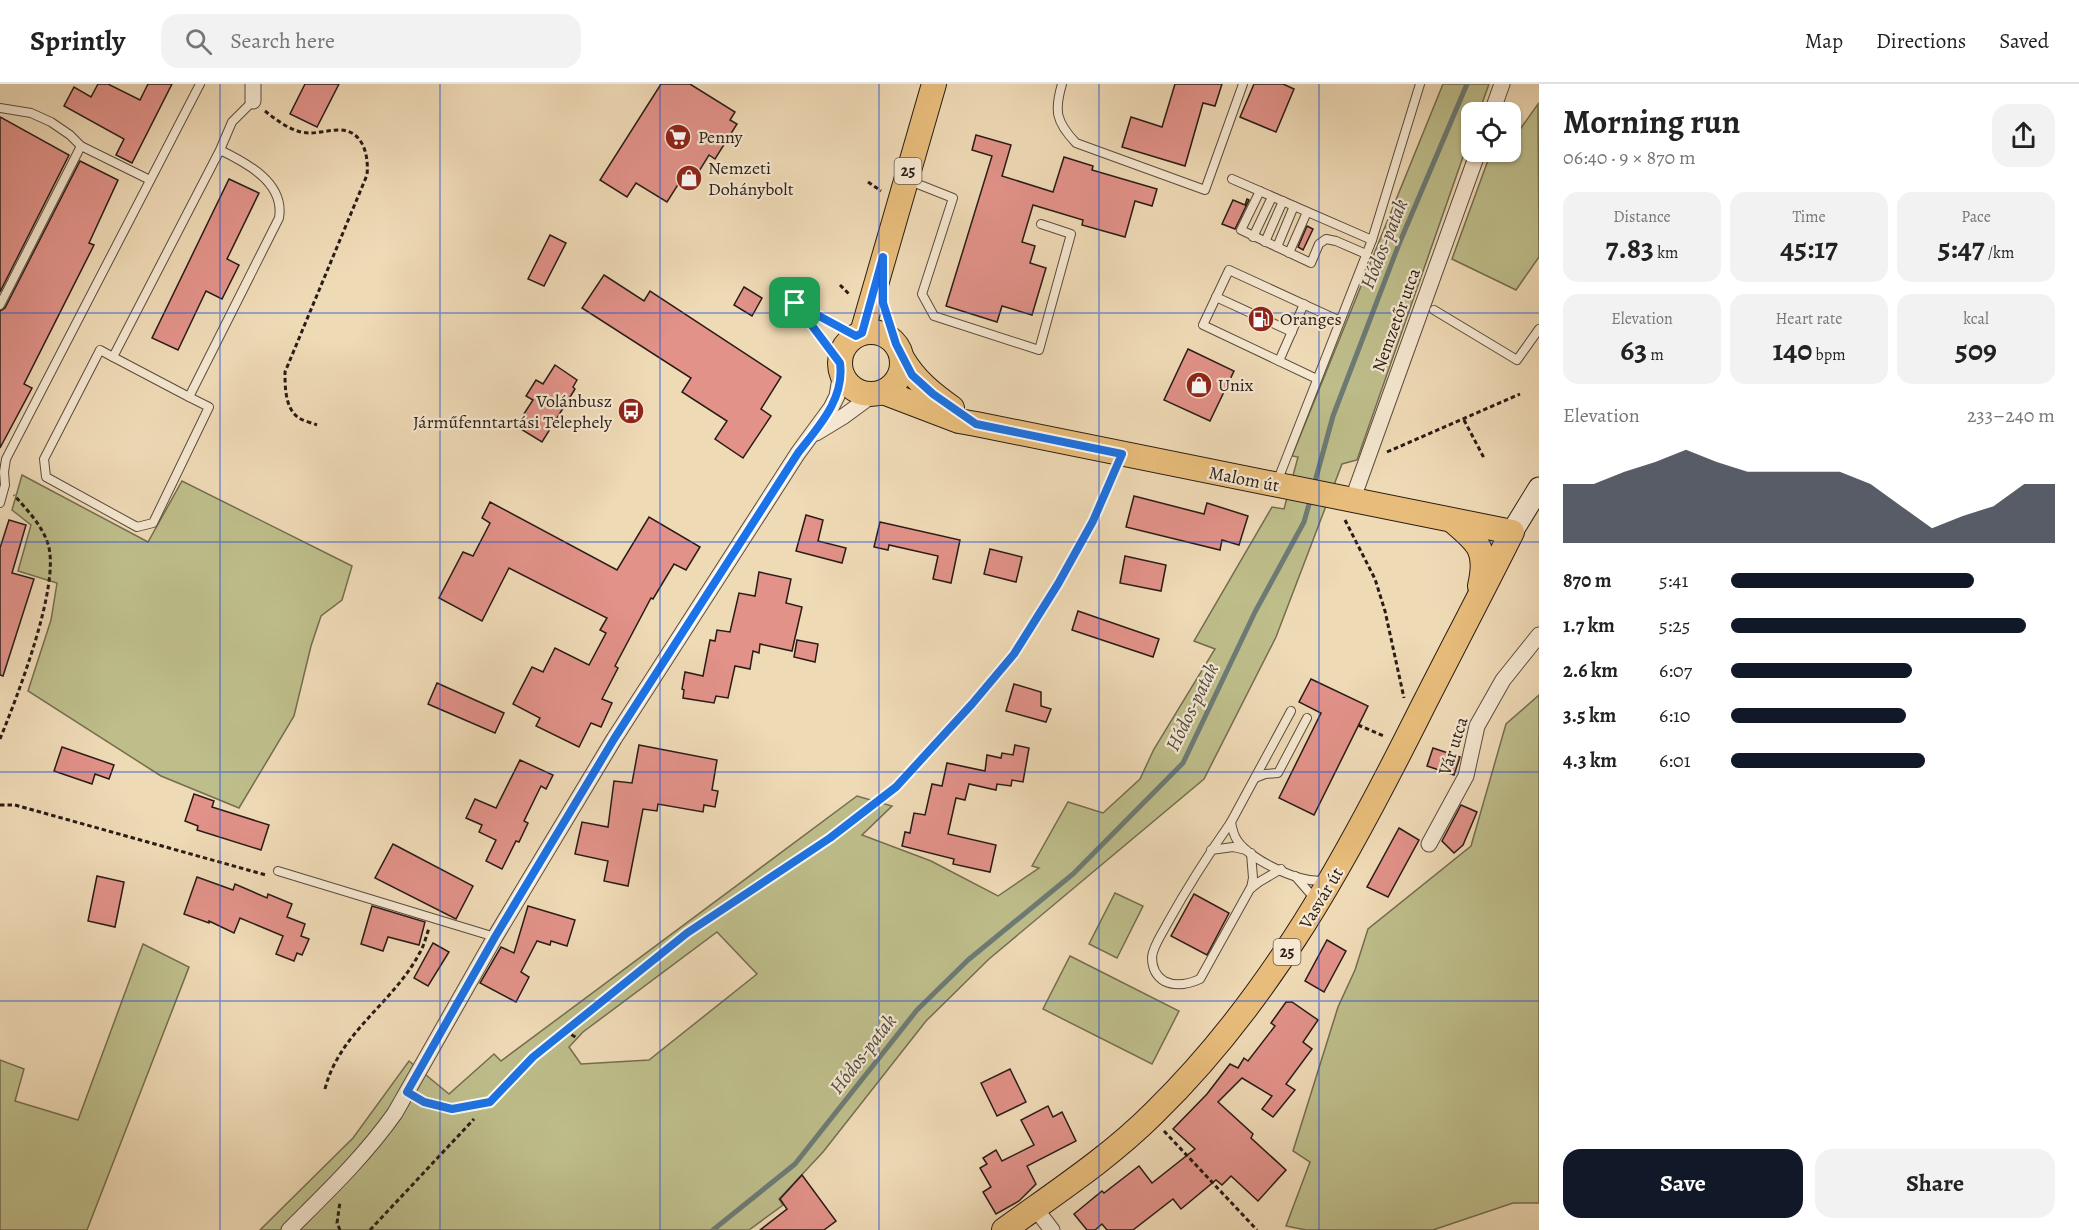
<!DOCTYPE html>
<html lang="en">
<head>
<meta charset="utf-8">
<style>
	:root { --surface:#fff; --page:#f2f2f2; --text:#222; --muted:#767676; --line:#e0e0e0; --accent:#111827 }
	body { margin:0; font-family:Alegreya,serif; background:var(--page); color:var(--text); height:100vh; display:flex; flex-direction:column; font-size:22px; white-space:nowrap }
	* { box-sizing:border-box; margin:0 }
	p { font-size:20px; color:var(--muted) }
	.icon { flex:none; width:33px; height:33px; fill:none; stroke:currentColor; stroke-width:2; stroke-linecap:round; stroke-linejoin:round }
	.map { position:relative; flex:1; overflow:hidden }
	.panel { display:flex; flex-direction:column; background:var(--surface); width:540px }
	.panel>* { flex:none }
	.tools { position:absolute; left:1461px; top:18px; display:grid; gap:12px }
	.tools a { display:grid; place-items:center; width:60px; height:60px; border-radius:12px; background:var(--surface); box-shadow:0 2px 4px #0004; font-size:30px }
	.pin { position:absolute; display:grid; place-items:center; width:51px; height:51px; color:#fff; margin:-26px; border-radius:12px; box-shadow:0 3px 9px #0006 }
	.round { display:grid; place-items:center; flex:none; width:63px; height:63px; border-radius:18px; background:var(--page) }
	.head { display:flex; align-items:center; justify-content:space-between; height:102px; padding:0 24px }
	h1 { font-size:33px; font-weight:600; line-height:45px }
	.figures { display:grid; grid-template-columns:repeat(3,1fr); gap:9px; height:102px; padding:6px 24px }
	.figures div { display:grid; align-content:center; border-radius:15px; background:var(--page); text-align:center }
	.figures b { font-size:30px; font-weight:600 }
	.figures small { font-size:16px; font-weight:400 }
	.figures p { font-size:16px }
	.chart { height:168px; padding:12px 24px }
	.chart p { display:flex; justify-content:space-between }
	.chart svg { width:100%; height:108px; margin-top:6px; fill:var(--accent); opacity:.7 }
	.primary-button { display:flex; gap:12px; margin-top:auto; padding:12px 24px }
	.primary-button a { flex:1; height:69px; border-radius:18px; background:var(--accent); color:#fff; font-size:24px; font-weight:600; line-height:69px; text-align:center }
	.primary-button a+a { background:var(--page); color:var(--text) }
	ul { padding:0 24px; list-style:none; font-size:20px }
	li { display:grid; grid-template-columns:96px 72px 1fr; align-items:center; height:45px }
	li i { height:15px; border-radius:8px; background:var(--accent) }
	header { display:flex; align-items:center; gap:36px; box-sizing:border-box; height:84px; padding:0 30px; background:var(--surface); border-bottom:2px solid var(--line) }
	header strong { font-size:28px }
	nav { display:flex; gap:33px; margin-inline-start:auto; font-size:21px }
	.search { width:420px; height:54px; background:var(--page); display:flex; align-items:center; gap:15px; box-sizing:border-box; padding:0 21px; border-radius:18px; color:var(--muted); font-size:22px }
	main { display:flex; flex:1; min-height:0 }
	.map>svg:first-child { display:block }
	.green { fill:#bebe8b; stroke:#746d50; stroke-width:1.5; fill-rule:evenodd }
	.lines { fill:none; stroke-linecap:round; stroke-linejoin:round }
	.stream { stroke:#6d7b75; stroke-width:5 }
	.building { fill:#e29289; stroke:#291c16; stroke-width:1.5 }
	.lane-casing { stroke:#5a4c3e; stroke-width:10 }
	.street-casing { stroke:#5a4c3e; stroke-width:17 }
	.secondary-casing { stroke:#291c16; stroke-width:23 }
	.primary-casing { stroke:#291c16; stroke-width:26 }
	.path { stroke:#291c16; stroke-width:3; stroke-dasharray:4.5 3; stroke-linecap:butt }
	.lane { stroke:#f5e7d0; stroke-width:8 }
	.street { stroke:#f5e7d0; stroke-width:15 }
	.secondary { stroke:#f5e7d0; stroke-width:21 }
	.primary { stroke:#e8bd7b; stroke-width:24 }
	.route-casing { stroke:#fff; stroke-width:12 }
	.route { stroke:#1a73e8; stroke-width:8 }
	.grid { fill:none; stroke:#1d4ed8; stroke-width:1.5; stroke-opacity:0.55 }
	.labels { text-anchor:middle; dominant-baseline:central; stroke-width:4.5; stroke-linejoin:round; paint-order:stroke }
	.shield { fill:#f5e7d0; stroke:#66594e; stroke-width:1.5 }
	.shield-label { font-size:16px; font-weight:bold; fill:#291c16 }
	.poi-label { font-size:18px; fill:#291c16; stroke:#f5e7d0; text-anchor:start }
	.street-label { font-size:18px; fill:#291c16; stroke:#f5e7d0 }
	.water-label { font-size:20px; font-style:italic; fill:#4b4b45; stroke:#f5e7d0 }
</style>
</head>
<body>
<header>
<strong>Sprintly</strong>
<div class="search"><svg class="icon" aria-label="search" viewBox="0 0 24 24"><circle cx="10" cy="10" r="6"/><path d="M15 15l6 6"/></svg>Search here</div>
<nav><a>Map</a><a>Directions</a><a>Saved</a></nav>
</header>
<main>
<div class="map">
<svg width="1539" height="1146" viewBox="0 0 1539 1146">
	<rect width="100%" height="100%" fill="#efdab6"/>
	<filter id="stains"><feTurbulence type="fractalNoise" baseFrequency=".00333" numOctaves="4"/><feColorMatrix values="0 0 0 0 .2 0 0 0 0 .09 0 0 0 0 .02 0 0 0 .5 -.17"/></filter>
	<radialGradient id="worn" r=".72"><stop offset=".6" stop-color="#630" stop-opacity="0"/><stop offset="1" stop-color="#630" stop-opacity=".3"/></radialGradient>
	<!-- green -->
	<g class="green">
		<path d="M1443,0H1489L1479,28H1472L1471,50L1357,376L1342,380L1276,553L1204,695L989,875L926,937L823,1068L779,1115L783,1121L749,1146H260L353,1054L409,977L449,1010L494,970L501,977L857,712L892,722L862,751L931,777L998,812L1039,784L1032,782L1068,718L1103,729L1140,695L1154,665L1215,565L1194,557L1272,423L1284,425L1298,373L1292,372ZM717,848L757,890L649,976L581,980L569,963L583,948Z"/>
		<path d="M1538,20L1539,173L1516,206L1452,175L1491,68L1502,70L1503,68H1510L1511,58Z"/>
		<path d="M22,391L148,458L182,397L352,482L342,516L321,532L311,562L294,632L239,724L161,692L28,607L51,536L57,499L18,487L31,441L12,426Z"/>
		<path d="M1539,611V1119H1513L1433,1146H1306L1286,1142L1310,1078L1293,1067L1338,923L1355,886L1368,845L1471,762L1506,640Z"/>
		<path d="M1115,809L1143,822L1117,874L1089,860Z"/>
		<path d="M143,860L189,883L87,1146H0V976L24,985L15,1017L78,1036Z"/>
		<path d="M1070,872L1179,927L1152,980L1043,925Z"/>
	</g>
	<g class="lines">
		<!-- stream -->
		<g class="stream">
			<path d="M1314,401L1333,332L1399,160L1467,0"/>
			<path d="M713,1146L795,1080L917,926L968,876L1073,790L1183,679L1255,528L1304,438L1311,413"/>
		</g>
	</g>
	<!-- building -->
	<g class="building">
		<path d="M98,0H108L140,16L148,0H172L132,79L116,71L124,55L64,22L74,3L91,13Z"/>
		<path d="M305,0H339L317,43L290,30Z"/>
		<path d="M661,0H690L735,28L730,36L737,40L715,75L709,71L688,105L679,99L667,118L636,99L627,113L600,96Z"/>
		<path d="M1175,0H1222L1215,22L1203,19L1185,82L1122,63L1131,33L1162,43Z"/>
		<path d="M1254,0H1283L1294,5L1276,48L1240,33Z"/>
		<path d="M0,33L69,71L0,208Z"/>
		<path d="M976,51L1011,61L1002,92L1053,108L1064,73L1093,82L1092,86L1157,105L1152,122L1135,117L1125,153L1082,141L1083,136L1033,121L1022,158L1035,162L1030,179L1046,184L1032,231L1002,222L997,238L946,222L992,72L972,66Z"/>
		<path d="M80,77L118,96L89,159L94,161L24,300L32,304L0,364V227L5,224Z"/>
		<path d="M229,95L259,109L227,175L239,181L222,215L206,207L178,266L152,254Z"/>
		<path d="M1247,115L1249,116L1235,145L1222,140L1233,116L1245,121Z"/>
		<path d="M1307,142L1313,145L1303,166L1298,163Z"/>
		<path d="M550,151L566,159L544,202L528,195Z"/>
		<path d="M604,191L644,217L650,207L781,293L761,325L771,332L743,374L715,355L727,337L682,308L691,294L582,224Z"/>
		<path d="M744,203L762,214L752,232L734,221Z"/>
		<path d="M1188,265L1234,287L1210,337L1164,316Z"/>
		<path d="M555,281L577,296L573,303L575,305L542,358L516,342L533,316L526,312L536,296L543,300Z"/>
		<path d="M1134,412L1204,430L1207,419L1248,432L1239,461L1222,456L1220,466L1126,443Z"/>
		<path d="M490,418L617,486L649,433L700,463L686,486L674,480L653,515L651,514L615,582L618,584L602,615L612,619L601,643L591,639L579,663L536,642L540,634L513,620L532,583L543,588L555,564L589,581L606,549L600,546L607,534L509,484L482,537L439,514L463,468L473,472L490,439L482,434Z"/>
		<path d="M806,431L823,436L818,457L846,464L842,479L796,467Z"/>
		<path d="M9,436L26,441L12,489L34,495L3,592L0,591V464Z"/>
		<path d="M880,438L960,456L951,499L933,495L938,472L889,461L888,466L874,463Z"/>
		<path d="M990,465L1022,473L1016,498L984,490Z"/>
		<path d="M1125,472L1166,481L1161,507L1120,499Z"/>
		<path d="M759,488L791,495L786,519L802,523L792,567L760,560L759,569L753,567L750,585L735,582L728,614L716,612L714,619L683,614L684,606L682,605L685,588L703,592L710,556L715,557L717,546L730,548L739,509L755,512Z"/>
		<path d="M1078,527L1159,555L1153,573L1072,546Z"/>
		<path d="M797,556L818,560L815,578L794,573Z"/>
		<path d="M1311,595L1368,622L1314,731L1279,714L1321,629L1299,618Z"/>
		<path d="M437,599L504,629L495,649L428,620Z"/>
		<path d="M1014,600L1041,608V622L1051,625L1046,638L1006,627Z"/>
		<path d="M639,661L717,676L712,706L718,707L715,723L704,721L703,728L658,720L657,727L643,725L628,802L604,797L608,777L575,770L582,738L608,743L614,697L632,699Z"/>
		<path d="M1015,661L1029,664L1023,698L1012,696L1011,702L997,700L996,706L969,700L965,716L956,714L948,750L996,761L990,788L953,780L954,775L902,762L905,748L910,749L914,729L925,731L932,700L942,702L947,679L985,687L987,671L1001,674L1002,669L1013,671Z"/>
		<path d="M62,663L114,681L109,695L95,690L92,700L54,687Z"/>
		<path d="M1433,664L1460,673L1454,691L1427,682Z"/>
		<path d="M520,676L553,691L546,705L541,702L524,737L528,739L519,758L516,757L502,785L486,777L496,756L479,748L482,741L466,734L475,715L496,724Z"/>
		<path d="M194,710L214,717L212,723L269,741L261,766L197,746L198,742L185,737Z"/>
		<path d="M1461,721L1477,728L1463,761L1454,769L1442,757Z"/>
		<path d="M1399,744L1419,756L1388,813L1367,803Z"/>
		<path d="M393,760L473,802L456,835L375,794Z"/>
		<path d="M97,792L124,798L115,843L88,837Z"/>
		<path d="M197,793L233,806L235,800L267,814L268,810L292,820L287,833L305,840L301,852L309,855L302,871L297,869L294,877L276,870L283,852L240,834L234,849L209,837V839L184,830Z"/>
		<path d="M1194,810L1229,829L1207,871L1171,852Z"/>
		<path d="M372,822L425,838L419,861L388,853L383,867L361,860Z"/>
		<path d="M528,822L575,836L567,862L551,857L550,861L537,857L521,888L529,893L516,918L480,899L501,863L514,869Z"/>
		<path d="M1327,856L1346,867L1324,908L1305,897Z"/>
		<path d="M433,859L449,868L428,902L414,894Z"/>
		<path d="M1286,918H1292L1318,936L1303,958L1312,965L1286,1000L1295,1006L1273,1033L1262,1025L1272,1012L1242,994L1218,1018L1253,1050L1251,1054L1286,1086L1258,1117L1231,1092L1222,1101L1216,1096L1181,1125L1173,1115L1133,1146H1107L1102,1140L1095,1146H1087L1074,1130L1102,1107L1104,1109L1139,1082L1152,1099L1195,1065L1173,1045L1207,1010L1230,980L1238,984L1244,974L1248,977L1275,942L1271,939Z"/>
		<path d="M1010,985L1026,1018L997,1032L981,999Z"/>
		<path d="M1048,1022L1053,1033L1062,1028L1076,1057L1027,1082L1036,1100L1019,1117L996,1130L983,1108L991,1103L980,1084L987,1080L983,1074L996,1066L1002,1077L1034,1061L1021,1036Z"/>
		<path d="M802,1091L836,1137L824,1146H760L787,1125L780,1115Z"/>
	</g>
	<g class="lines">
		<defs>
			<g id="lane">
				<path d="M1062,0C1054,27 1056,38 1076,59L1205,106L1243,0"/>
				<path d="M0,24L31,29L51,38L70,51L81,62L150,96"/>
				<path d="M220,66C247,79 285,99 279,134L189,313L113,273L220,66L232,38L253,17"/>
				<path d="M1232,95L1372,156"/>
				<path d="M910,97L953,114L922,210L934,232L1039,266L1071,150L1041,140"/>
				<path d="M1260,107L1241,146L1311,179L1319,160L1326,155L1336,157L1366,170"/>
				<path d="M1253,153L1272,113"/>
				<path d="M1265,158L1283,117"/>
				<path d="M1277,163L1294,122"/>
				<path d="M1289,169L1307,128"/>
				<path d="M1216,213L1292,248"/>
				<path d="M795,219L840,279"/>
				<path d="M0,221L81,62"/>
				<path d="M799,221L856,252"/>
				<path d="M1434,226L1517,276L1539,245"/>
				<path d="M113,273L100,266L44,375L46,393L137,443L153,439L209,323L189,313"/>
				<path d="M1279,277L1304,220"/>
				<path d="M1317,295L1203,241L1229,186L1340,237"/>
				<path d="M1277,398L1372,156L1420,0"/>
				<path d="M0,419L5,401L4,388L6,375L200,0"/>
				<path d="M1291,627L1231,738C1232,744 1233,750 1237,756C1250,776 1302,801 1326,796"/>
				<path d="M1255,694L1265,690L1278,689L1307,634"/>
				<path d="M1231,738C1208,771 1187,804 1167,840C1162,850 1153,862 1152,873C1152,883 1156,892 1164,897C1176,903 1189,900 1200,895L1250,805L1259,798L1281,785"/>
				<path d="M1211,766L1233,763L1246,766"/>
				<path d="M278,787L495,853"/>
				<path d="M1295,792L1315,815"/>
				<path d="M1251,804L1253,794L1251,769"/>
				<path d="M407,1008L424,1018L452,1025L490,1018"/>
			</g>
			<g id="street">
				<path d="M253,17V0"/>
				<path d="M1492,28L1502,0"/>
				<path d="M816,349L844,332L874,310"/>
				<path d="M1352,417L1478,68"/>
				<path d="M1429,760L1466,692L1477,642L1503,596L1539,551"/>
				<path d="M1035,1124L1052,1146"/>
				<path d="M289,1146C326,1109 364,1073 395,1029L495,853L614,655L798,369L831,324L837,312L841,288"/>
			</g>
			<path id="secondary" d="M1512,448L1539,404"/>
			<g id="primary">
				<circle cx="871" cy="279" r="31"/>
				<path d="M862,249L934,0"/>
				<path d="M902,274C915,296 931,309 952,324"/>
				<path d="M883,308L959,337L976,340L1512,448C1482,508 1451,567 1421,626C1348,772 1272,914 1154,1029C1109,1074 1055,1109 1004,1146"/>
				<path d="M1454,438C1479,459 1488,467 1480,502"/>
			</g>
		</defs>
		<!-- lane casing -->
		<use href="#lane" class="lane-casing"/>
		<!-- street casing -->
		<use href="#street" class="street-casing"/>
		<!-- secondary casing -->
		<use href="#secondary" class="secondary-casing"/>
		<!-- primary casing -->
		<use href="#primary" class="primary-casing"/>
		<!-- path -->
		<g class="path">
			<path d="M265,27C275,35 288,45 301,48C314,51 326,46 339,46C363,46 369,71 367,91L285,288C285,303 285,325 299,334C304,337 312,339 317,341"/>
			<path d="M868,98L881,107"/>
			<path d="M840,201L850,211"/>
			<path d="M1464,336L1484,374"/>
			<path d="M1387,368L1520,310"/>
			<path d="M1345,436L1375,495L1385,527L1404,614"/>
			<path d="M1358,641L1384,652"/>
			<path d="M0,655C17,613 61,501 48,460C42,441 27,426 14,411"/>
			<path d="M0,721H15L266,791"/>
			<path d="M565,947L577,954"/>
			<path d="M325,1005C339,949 393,919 419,870C424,862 426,853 429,844"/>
			<path d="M497,1010L533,973L687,849L830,754L895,703L972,620L1014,570L1058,500L1093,437L1115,388"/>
			<path d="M1164,1047L1257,1146"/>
			<path d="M340,1146L337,1139L340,1118"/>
			<path d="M370,1146L474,1035"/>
		</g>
		<!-- lane -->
		<use href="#lane" class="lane"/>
		<!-- street -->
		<use href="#street" class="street"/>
		<!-- secondary -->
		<use href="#secondary" class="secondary"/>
		<!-- primary -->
		<use href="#primary" class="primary"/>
	</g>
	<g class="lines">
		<defs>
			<path id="route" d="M883,173V219L896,260L912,291L933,310L976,340L1122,370L1093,437L1058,500L1014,570L972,620L896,703L830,754L687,849L533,973L490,1018L452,1025L424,1018L407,1008L495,853L614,655L798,369C818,343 845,315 840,279L795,219L856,252L862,249Z"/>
		</defs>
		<!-- route casing -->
		<use href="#route" class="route-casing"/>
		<!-- route -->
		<use href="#route" class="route"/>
	</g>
	<!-- grid -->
	<path class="grid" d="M220,0V1146M440,0V1146M660,0V1146M879,0V1146M1099,0V1146M1319,0V1146M0,229H1539M0,458H1539M0,688H1539M0,917H1539"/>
	<!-- icons -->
	<defs>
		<symbol id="supermarket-disc" viewBox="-11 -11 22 22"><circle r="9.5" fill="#8f2418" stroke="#f5e7d0"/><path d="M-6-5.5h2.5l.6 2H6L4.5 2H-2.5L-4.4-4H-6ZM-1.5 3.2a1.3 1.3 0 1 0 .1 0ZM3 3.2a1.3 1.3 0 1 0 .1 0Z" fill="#fff"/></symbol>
		<symbol id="shop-disc" viewBox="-11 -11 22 22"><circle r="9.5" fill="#8f2418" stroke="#f5e7d0"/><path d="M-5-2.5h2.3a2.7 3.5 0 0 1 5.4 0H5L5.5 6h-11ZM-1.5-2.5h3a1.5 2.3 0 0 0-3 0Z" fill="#fff"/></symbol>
		<symbol id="fuel-disc" viewBox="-11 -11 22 22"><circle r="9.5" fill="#8f2418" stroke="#f5e7d0"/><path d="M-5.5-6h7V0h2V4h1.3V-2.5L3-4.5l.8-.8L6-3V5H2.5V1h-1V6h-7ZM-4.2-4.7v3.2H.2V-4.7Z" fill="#fff"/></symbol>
		<symbol id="bus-disc" viewBox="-11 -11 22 22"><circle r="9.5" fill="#8f2418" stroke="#f5e7d0"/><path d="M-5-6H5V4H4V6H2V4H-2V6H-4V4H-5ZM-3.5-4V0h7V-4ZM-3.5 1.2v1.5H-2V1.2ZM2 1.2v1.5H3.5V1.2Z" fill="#fff"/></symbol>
	</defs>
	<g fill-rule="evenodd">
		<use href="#supermarket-disc" x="663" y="38" width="30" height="30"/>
		<use href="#shop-disc" x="674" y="79" width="30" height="30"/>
		<use href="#fuel-disc" x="1246" y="220" width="30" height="30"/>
		<use href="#shop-disc" x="1184" y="286" width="30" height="30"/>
		<use href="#bus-disc" x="616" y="312" width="30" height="30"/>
	</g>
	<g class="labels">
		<!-- shield labels -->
		<g class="shield">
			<rect x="894.5" y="74" width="27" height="26" rx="4.5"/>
			<rect x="1273.5" y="855" width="27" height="26" rx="4.5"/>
		</g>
		<g class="shield-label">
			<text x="908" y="87">25</text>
			<text x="1287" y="868">25</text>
		</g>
		<!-- poi labels -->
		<g class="poi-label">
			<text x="698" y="53">Penny</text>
			<text x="708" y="84">Nemzeti<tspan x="708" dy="21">Dohánybolt</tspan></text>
			<text x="1280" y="235">Oranges</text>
			<text x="1218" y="301">Unix</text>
			<text x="612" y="317" text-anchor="end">Volánbusz<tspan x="612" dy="21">Járműfenntartási Telephely</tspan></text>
		</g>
		<!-- street labels -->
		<g class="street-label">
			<text transform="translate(1396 236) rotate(-70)">Nemzetőr utca</text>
			<text transform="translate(1244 395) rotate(11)">Malom út</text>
			<text transform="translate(1453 662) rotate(-72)">Vár utca</text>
			<text transform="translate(1321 814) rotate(-59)">Vasvár út</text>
		</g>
		<!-- water labels -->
		<g class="water-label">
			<text transform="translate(1384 160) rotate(-68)">Hódos-patak</text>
			<text transform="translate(1192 623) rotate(-64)">Hódos-patak</text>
			<text transform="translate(863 970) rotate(-52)">Hódos-patak</text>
		</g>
	</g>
	<rect width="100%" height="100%" filter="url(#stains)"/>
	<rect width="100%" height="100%" fill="url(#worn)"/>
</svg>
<div class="tools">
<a><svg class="icon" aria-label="locate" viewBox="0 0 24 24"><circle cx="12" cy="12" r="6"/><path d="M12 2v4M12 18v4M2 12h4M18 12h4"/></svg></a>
</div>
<div class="pin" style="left:795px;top:219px;background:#1e9e55"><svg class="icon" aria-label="arrive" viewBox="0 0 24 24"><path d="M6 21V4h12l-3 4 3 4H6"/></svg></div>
</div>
<section class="panel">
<div class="head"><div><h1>Morning run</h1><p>06:40 · 9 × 870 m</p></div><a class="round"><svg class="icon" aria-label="share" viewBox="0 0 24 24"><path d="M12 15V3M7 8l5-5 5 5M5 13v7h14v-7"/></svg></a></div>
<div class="figures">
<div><p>Distance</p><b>7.83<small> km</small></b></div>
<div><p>Time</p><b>45:17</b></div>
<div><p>Pace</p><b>5:47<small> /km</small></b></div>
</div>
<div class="figures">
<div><p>Elevation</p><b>63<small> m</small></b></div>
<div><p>Heart rate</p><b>140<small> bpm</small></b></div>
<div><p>kcal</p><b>509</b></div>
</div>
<div class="chart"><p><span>Elevation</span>233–240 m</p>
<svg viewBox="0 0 160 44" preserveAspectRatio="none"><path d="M0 44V20L10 20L20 15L30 11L40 6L50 11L60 15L70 15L80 15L90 15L100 20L110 29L120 38L130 33L140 29L150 20L160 20V44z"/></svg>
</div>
<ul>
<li><b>870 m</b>5:41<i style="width:75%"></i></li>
<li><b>1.7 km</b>5:25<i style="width:91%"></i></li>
<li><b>2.6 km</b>6:07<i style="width:56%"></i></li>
<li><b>3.5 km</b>6:10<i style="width:54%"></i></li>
<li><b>4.3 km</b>6:01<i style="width:60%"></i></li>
</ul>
<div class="primary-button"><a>Save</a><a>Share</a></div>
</section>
</main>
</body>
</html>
